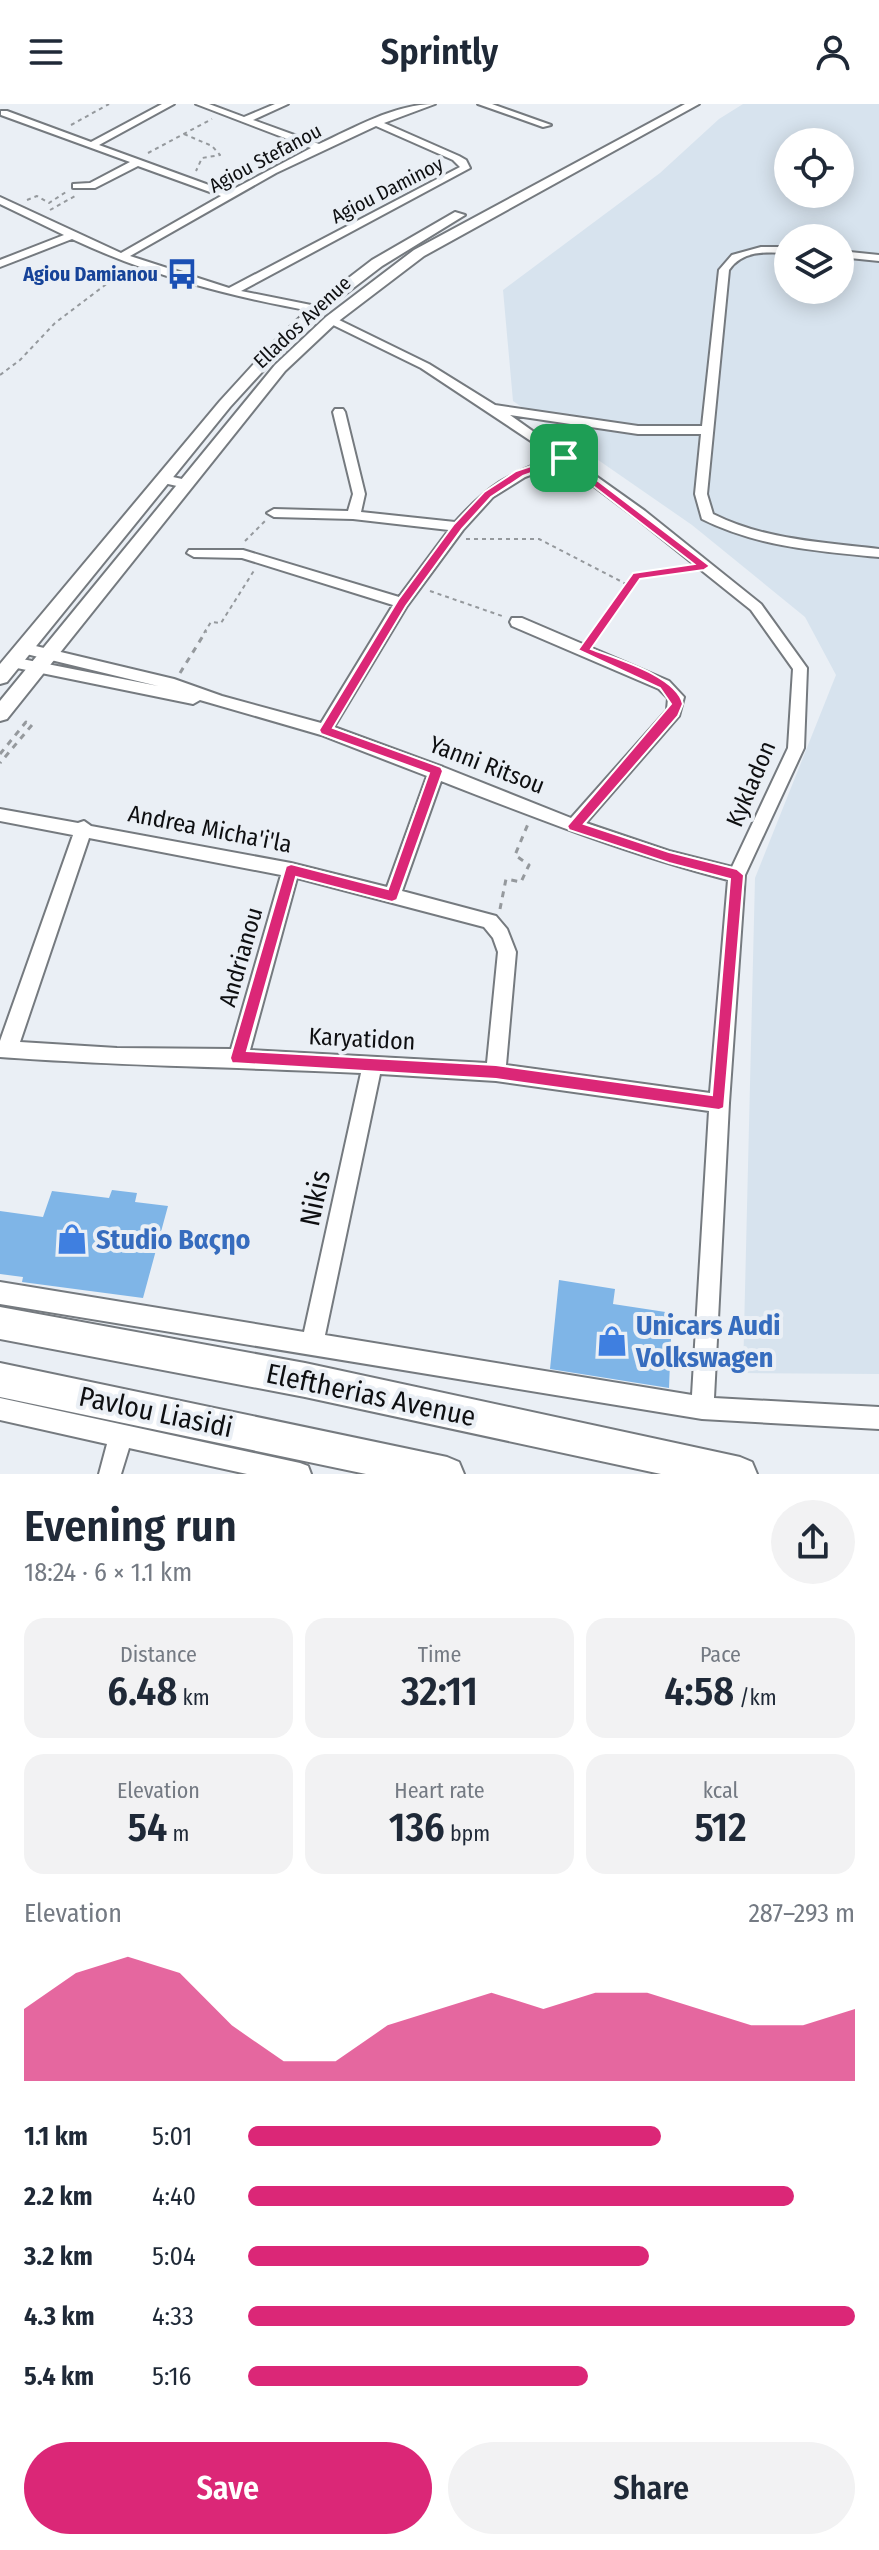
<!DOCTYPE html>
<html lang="en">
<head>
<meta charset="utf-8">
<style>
	:root { --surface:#fff; --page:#f2f2f3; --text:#1f2937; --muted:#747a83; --accent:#db2777 }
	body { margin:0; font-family:"Fira Sans Condensed",sans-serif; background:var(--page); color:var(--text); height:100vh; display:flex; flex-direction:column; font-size:30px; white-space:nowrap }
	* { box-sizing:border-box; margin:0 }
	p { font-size:26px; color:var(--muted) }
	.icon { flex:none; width:44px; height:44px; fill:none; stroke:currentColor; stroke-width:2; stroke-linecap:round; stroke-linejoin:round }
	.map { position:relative; height:1370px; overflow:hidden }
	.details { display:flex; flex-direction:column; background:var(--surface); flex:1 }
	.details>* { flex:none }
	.tools { position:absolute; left:774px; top:24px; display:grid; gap:16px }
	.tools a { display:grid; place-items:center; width:80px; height:80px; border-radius:50%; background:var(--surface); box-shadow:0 4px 20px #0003; font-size:40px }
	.pin { position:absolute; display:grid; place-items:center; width:68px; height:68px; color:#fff; margin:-34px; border-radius:16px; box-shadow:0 4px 12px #0006 }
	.round { display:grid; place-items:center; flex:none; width:84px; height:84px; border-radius:42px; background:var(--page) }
	.summary { display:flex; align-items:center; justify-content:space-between; height:136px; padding:0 24px }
	h1 { font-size:44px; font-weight:600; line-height:60px }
	.metrics { display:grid; grid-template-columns:repeat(3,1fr); gap:12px; height:136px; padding:8px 24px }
	.metrics div { display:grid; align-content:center; border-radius:20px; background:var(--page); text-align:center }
	.metrics b { font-size:40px; font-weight:600 }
	.metrics small { font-size:22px; font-weight:400 }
	.metrics p { font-size:22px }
	.chart { height:224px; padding:16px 24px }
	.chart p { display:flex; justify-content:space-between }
	.chart svg { width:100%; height:144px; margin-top:8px; fill:var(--accent); opacity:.7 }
	.button { display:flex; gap:16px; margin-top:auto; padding:16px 24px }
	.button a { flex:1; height:92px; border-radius:48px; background:var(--accent); color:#fff; font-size:32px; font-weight:600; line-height:92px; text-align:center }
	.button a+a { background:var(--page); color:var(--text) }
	ul { padding:0 24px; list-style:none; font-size:26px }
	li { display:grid; grid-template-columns:128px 96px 1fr; align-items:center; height:60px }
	li i { height:20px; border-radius:10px; background:var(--accent) }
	header { display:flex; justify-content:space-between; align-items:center; height:104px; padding:0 24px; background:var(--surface); font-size:36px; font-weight:600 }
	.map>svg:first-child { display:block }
	.built { fill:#d7e3ee; fill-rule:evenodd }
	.building { fill:#7fb5e7 }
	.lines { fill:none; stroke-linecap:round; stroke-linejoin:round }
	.minor-casing { stroke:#757a7f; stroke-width:4 }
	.major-casing { stroke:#757a7f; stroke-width:4 }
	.highway-casing { stroke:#757a7f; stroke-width:4 }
	.path-far1 { stroke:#95999d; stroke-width:2; stroke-dasharray:4 4; stroke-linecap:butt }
	.path { stroke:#95999d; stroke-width:3; stroke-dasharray:6 6; stroke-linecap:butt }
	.minor { fill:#fff; fill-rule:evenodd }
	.major { fill:#fff; fill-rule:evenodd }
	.highway { fill:#fff; fill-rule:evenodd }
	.route { fill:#db2777; stroke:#fff; stroke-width:2; fill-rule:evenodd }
	.labels { text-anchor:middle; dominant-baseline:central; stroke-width:8; stroke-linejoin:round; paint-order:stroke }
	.far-street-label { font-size:20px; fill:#0e0f11; stroke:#eaeff5 }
	.far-transit-label { font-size:20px; font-weight:bold; fill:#164399; stroke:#eaeff5; text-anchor:end }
	.street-label { font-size:24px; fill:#0e0f11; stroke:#eaeff5 }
	.near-street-label { font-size:28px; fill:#0e0f11; stroke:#eaeff5 }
	.near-shop-label { font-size:28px; font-weight:bold; fill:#366cbe; stroke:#eaeff5; text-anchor:start }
</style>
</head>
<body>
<header><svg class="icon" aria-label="menu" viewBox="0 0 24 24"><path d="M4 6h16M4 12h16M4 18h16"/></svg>Sprintly<svg class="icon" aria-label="person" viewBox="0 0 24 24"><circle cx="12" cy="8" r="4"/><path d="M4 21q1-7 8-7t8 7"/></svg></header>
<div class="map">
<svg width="879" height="1370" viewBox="0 0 879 1370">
	<rect width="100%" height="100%" fill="#eaeff5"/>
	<!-- built -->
	<path class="built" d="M743,0H879V1270L743,1269L755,774L836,571L805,513L692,421L513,297L503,186L660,69L719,15ZM788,38H840V90H788ZM788,134H840V186H788Z"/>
	<!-- building -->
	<g class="building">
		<path d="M112,1086L137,1089L135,1098L168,1102L143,1194L22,1178L23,1173L0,1170V1107L43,1113L52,1087L109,1094Z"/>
		<path d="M559,1176L615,1185L613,1200L672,1209L669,1284L550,1265Z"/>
	</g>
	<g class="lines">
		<defs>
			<g id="minor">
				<path d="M162,0H174L99,41L228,88L311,44L196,0H209L244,13L275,0H288L253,16L319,40C354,24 395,0 435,0L384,19L459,52L466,56L470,64L241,187L321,203V207L317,208C232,193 151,172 72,135L0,163V156L64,131L0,100V93L121,149L221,92L138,62L95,84H73V80L90,79L130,58L1,11V7H7L91,38ZM376,22L453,56L460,63L229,184L130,152L276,69Z"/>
				<path d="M478,0H492L551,21L543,23Z"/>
				<path d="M761,143H788V149C766,148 743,146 729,166L707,390L713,410C765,436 822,438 879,445V453C818,447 758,443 702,415L695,390L701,330H638L510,311L645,407L761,500L807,564L804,644L745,771L729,999L714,1294L879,1303V1325L702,1315L0,1200V1178L304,1228L361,969C241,963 120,962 0,953V937L73,731L0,717V705L78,719L84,717L91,722L291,759L387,783L427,672L321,631L200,596L193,600L12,563L7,562L5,558L7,554L12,553L158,582L18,548L16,544L18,540L23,539L174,575L222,592L321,619L393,501L242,454L194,453L187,449L189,446H243L399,493L449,426L353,415L274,413L267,409L274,405L348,407L353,390L333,308L335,305H343L345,308L365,390L361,408L455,418C490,380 506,371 555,353L421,264L327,218V214H335L429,260L495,301L638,322H702L719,166L732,151ZM563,359L635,413L751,506L793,565L788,644L732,763L669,747L586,719L679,612L684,593L669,577L522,514H512L510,518L512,522L659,585L668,594L667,606L571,714L443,663L334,623L407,502L463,426L493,393L525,373ZM441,677C536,714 630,751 728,776L710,989L506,961L516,848L507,825L496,812L402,787ZM89,734L281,771L231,945L117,944L20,938ZM297,774L484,823L493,834L498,848L487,959L250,946ZM380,970L496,977L709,1007L692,1291L325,1231Z"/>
				<path d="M840,147L879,151V157L840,153Z"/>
				<path d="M164,371L191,377L192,380L186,384L159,378V372Z"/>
				<path d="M0,1294L300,1359L308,1362L311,1370H247L129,1344L121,1370H99L107,1340L0,1316Z"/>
			</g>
			<g id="major">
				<path d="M685,0H699L424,152L336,219L285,267L7,615L0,617V597L275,261L326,213L414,146Z"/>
				<path d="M455,108L465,111L382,162L322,208L283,245L230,303L7,578L0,580V560L220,297L273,239L312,202L372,156Z"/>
			</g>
			<g id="highway">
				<path d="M0,1203L305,1259L740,1353L752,1358L757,1370H661L305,1293L0,1235Z"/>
				<path d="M0,1259L447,1353L459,1358L464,1370H366L0,1293Z"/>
			</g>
		</defs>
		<!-- minor casing -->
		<use href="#minor" class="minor-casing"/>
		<!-- major casing -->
		<use href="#major" class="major-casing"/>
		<!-- highway casing -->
		<use href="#highway" class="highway-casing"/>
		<!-- path-far1 -->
		<g class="path-far1">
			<path d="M71,21L109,0"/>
			<path d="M184,30L212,42L220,51L202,54L196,67"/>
			<path d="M148,49L212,15"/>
			<path d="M27,96L37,92L49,99L66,88"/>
			<path d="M50,106L75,92"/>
			<path d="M0,271L20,256L55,219L125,166"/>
			<path d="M466,435H539L630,482"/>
			<path d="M245,437L265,417"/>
			<path d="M430,487L502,512"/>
			<path d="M204,529L211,518L221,519L255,465"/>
			<path d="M596,529L637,472L685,465"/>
		</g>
		<!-- path -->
		<g class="path">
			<path d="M590,537L597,527"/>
			<path d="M180,569L206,527"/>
			<path d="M0,650L26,618L32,621L0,659"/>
			<path d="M500,805L506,775L521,778L529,761L515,751L528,720"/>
		</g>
		<!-- minor -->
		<use href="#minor" class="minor"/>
		<!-- major -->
		<use href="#major" class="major"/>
		<!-- highway -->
		<use href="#highway" class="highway"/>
	</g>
	<!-- route -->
	<path class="route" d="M564,351L710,462L704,466L640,475L591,545C617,555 677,572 683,600L678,612L584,720L669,748L737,765L744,771L724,1004L719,1006L496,975L232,959L230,954L286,762L291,760L388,785L429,669L321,630L319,626L398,496L454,420L484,388L516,367ZM562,358L694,460L633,469L578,546L660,584L671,600L567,722L569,726L669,759L730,775L712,991L496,961L247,947L296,773L392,798L397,796L443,667L441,663L333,624L406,502L462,425L491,393L523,372Z"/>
	<!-- icons -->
	<defs>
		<symbol id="bus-bare" viewBox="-9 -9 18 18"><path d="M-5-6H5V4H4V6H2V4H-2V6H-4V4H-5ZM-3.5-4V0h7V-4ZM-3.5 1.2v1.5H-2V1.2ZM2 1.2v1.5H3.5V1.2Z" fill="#1a4fb4" stroke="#eaeff5" stroke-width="2.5" paint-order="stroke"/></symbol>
		<symbol id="shop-bare" viewBox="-9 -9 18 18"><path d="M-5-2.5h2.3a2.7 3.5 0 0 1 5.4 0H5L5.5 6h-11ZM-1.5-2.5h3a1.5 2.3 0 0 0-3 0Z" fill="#3f7fe0" stroke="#eaeff5" stroke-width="2.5" paint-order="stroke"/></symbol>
	</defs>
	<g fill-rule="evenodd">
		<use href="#bus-bare" x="160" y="148" width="44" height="44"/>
		<use href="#shop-bare" x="50" y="1113" width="44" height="44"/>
		<use href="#shop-bare" x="590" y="1215" width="44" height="44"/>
	</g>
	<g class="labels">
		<!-- far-street labels -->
		<g class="far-street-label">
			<text transform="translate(265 54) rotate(-28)">Agiou Stefanou</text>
			<text transform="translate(387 86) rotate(-27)">Agiou Daminoy</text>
			<text transform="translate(302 218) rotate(-43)">Ellados Avenue</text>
		</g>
		<!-- far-transit labels -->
		<g class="far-transit-label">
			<text x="158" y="170">Agiou Damianou</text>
		</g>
		<!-- street labels -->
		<g class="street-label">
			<text transform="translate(487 661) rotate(21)">Yanni Ritsou</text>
			<text transform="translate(751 680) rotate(-67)">Kykladon</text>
			<text transform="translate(210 725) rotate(11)">Andrea Micha'i'la</text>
			<text transform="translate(241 853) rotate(-74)">Andrianou</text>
			<text transform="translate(362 935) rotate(3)">Karyatidon</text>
		</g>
		<!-- near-street labels -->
		<g class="near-street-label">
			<text transform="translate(315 1094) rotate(-78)">Nikis</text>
			<text transform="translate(371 1291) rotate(12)">Eleftherias Avenue</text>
			<text transform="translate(156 1308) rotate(12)">Pavlou Liasidi</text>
		</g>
		<!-- near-shop labels -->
		<g class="near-shop-label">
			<text x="96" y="1135">Studio Βαςηο</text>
			<text x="636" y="1221">Unicars Audi<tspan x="636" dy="32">Volkswagen</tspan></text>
		</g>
	</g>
</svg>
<div class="tools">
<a><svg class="icon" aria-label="locate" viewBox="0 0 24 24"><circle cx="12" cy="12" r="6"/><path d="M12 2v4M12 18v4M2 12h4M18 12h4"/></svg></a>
<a><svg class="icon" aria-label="layers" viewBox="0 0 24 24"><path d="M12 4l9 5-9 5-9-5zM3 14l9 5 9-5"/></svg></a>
</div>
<div class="pin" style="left:564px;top:354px;background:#1e9e55"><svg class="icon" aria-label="arrive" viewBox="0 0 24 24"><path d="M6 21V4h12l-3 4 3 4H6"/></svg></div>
</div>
<section class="details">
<div class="summary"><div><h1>Evening run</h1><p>18:24 · 6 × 1.1 km</p></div><a class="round"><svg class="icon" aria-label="share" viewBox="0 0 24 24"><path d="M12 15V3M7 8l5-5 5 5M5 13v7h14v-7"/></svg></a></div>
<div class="metrics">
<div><p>Distance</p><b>6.48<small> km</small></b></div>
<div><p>Time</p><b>32:11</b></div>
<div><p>Pace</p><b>4:58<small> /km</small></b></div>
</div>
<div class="metrics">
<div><p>Elevation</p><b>54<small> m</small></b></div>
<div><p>Heart rate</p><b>136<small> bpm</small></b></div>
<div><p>kcal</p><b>512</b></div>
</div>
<div class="chart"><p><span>Elevation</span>287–293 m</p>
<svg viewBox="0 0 160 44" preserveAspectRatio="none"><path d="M0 44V22L10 11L20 6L30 11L40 27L50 38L60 38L70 27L80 22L90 17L100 22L110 17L120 17L130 22L140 27L150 27L160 22V44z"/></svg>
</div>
<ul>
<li><b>1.1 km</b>5:01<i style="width:68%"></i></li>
<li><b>2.2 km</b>4:40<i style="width:90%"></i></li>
<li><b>3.2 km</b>5:04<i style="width:66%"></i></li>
<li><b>4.3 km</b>4:33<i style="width:100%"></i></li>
<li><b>5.4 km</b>5:16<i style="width:56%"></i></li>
</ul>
<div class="button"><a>Save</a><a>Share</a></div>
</section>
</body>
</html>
